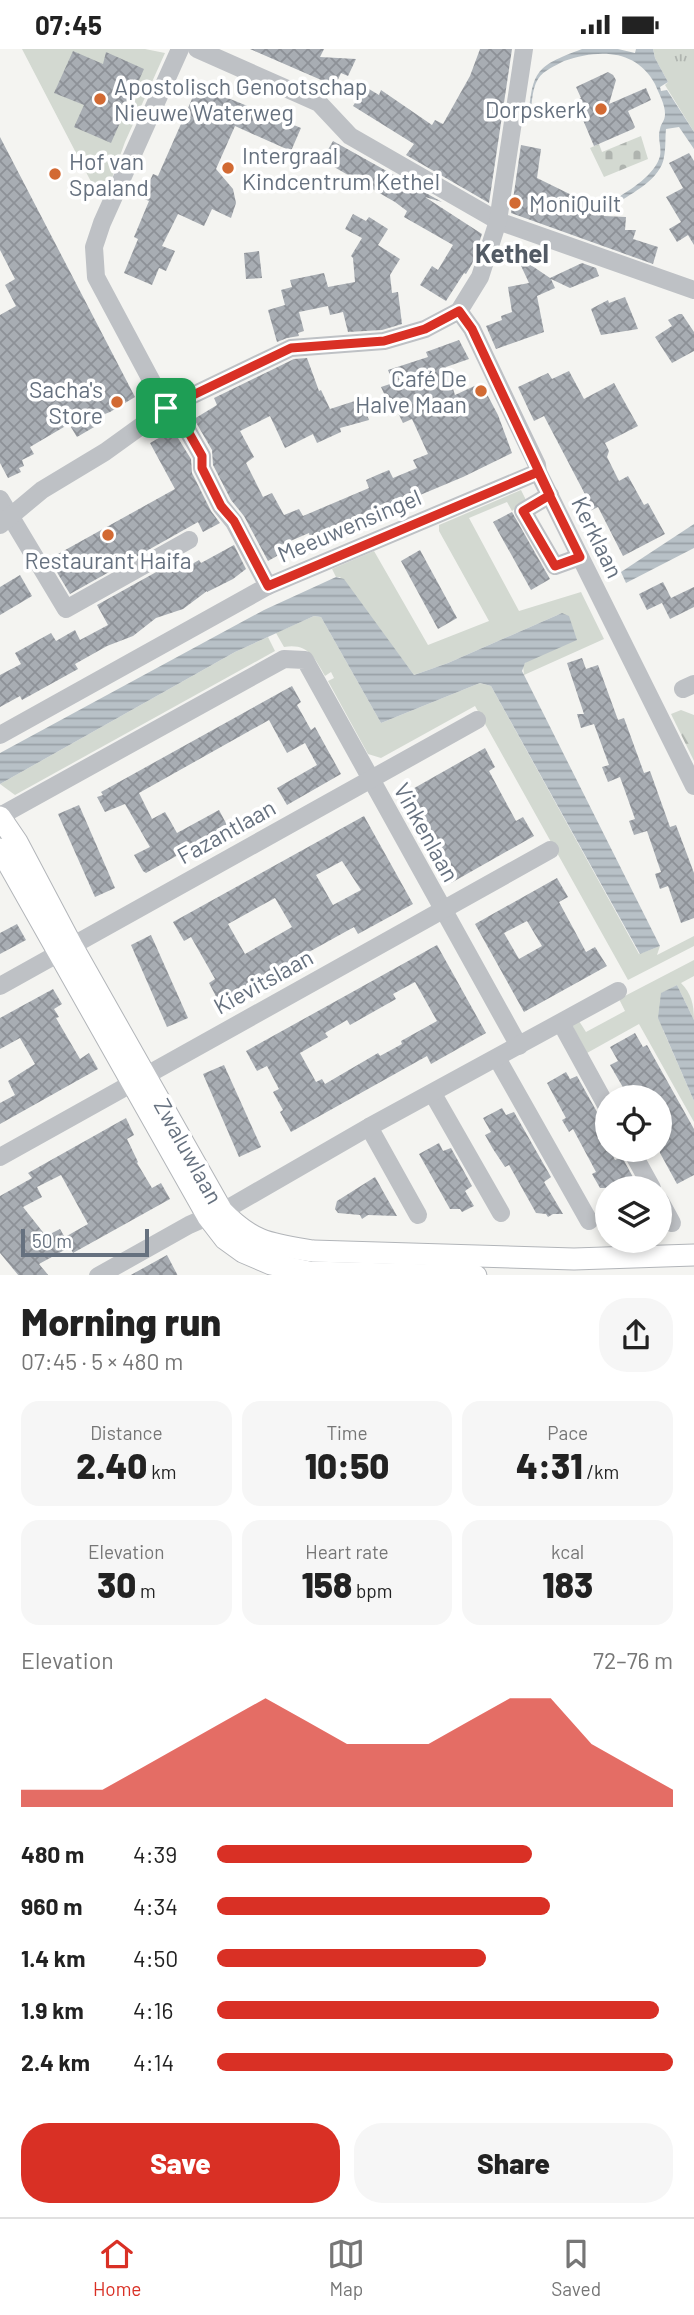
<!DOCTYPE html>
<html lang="en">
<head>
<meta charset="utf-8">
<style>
	:root { --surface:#fff; --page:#f6f6f6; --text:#222; --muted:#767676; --line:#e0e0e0; --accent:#d93025 }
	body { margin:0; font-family:Barlow,sans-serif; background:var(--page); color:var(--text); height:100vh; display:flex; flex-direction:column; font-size:26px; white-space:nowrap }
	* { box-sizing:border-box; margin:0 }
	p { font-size:23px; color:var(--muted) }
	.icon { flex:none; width:38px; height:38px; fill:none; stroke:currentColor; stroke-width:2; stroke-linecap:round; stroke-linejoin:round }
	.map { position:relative; height:1226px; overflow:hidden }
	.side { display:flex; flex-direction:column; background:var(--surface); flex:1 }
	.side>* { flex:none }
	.controls { position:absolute; left:595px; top:1036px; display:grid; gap:14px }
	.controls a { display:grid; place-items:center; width:77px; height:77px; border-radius:50%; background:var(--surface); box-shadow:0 4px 10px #0003; font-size:35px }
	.scale { position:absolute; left:21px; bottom:18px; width:128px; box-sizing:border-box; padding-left:7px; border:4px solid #66717f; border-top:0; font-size:19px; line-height:24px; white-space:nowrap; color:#66717f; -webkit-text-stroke:5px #fff; paint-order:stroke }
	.pin { position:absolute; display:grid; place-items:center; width:60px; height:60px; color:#fff; margin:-30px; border-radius:14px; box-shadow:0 4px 10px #0006 }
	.round { display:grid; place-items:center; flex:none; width:74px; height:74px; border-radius:28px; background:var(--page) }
	.head { display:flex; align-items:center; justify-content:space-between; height:119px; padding:0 21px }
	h1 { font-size:38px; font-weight:800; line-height:52px }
	.figures { display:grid; grid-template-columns:repeat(3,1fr); gap:10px; height:119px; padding:7px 21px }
	.figures div { display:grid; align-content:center; border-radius:18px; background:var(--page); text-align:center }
	.figures b { font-size:35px; font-weight:800 }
	.figures small { font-size:19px; font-weight:400 }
	.figures p { font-size:19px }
	.chart { height:196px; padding:14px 21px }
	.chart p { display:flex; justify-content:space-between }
	.chart svg { width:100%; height:126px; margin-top:7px; fill:var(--accent); opacity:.7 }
	.action { display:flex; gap:14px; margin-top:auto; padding:14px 21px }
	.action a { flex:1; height:80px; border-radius:28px; background:var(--accent); color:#fff; font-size:28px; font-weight:800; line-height:80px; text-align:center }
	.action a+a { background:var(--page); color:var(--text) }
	ul { padding:0 21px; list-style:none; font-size:23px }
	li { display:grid; grid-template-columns:112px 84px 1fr; align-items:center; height:52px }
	li i { height:18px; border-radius:9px; background:var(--accent) }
	.status { display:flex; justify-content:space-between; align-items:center; height:49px; padding:0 35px; background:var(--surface); direction:ltr }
	.status svg { height:19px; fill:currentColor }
	.menu { display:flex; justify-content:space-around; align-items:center; height:98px; border-top:2px solid var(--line); background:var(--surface); font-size:19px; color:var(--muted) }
	.menu a { display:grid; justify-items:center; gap:4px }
	.menu .selected { color:var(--accent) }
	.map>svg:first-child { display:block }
	.grass { fill:#d3d9d1 }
	.forest { fill:url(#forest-firs) }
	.cemetery { fill:url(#cemetery-stones) }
	.park { fill:url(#park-tufts) }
	.water { fill:url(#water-rules) }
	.building { fill:url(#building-cross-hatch); fill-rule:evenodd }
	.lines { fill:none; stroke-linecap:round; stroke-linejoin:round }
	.major-casing { stroke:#b2b5b9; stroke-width:23 }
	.minor { stroke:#bec1c5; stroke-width:18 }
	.major { stroke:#fff; stroke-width:21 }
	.route-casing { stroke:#fff; stroke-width:14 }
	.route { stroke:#d93025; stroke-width:9 }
	.poi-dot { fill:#d26a33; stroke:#fff; stroke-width:2.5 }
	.labels { text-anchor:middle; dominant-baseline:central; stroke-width:7; stroke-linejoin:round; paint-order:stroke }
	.poi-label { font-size:23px; fill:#66717f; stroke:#fff; text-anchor:start }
	.street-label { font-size:23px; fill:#66717f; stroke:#fff }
	.quarter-label { font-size:26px; font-weight:bold; fill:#535b65; stroke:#fff }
</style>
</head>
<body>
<div class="status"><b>07:45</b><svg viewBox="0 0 49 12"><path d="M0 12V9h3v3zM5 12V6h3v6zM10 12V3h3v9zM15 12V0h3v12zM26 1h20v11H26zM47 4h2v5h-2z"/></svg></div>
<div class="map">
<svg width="694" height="1227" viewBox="0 0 694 1227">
	<defs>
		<pattern id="forest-firs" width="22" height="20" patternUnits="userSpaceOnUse" patternTransform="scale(1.75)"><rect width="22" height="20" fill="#d3d9d1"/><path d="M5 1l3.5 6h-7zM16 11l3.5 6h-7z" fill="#afb4af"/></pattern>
		<pattern id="cemetery-stones" width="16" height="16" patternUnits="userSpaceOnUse" patternTransform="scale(1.75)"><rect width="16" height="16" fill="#d3d9d1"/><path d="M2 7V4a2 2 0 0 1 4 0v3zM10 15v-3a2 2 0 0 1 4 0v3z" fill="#afb4af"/></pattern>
		<pattern id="park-tufts" width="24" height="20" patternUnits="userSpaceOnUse" patternTransform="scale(1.75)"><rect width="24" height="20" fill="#d3d9d1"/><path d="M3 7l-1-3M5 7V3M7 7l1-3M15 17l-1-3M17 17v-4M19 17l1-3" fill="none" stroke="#afb4af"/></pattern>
		<pattern id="water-rules" width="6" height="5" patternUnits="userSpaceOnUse" patternTransform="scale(1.75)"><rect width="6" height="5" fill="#b8c1c7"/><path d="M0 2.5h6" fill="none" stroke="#99a1a7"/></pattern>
		<pattern id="building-cross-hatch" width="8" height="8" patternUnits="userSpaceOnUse" patternTransform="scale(1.75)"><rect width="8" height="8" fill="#a8adb3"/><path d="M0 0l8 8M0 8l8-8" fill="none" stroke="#8d9197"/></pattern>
	</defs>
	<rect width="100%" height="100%" fill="#f4f4f1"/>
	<!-- grass -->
	<g class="grass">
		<path d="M22,0H145L165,4L125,93L104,151L100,150Z"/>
		<path d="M653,0H694V83L665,36L668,33L655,9Z"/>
		<path d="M521,441L526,451L512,462L507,453L469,469L519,562L581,543L604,590L524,626L523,617L562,564L448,614L414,626L340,528H336L332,520L374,502L428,596L489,572L439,482V476Z"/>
		<path d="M314,567L321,568L381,674L480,634L491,637L639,905L660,897L657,906L694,887V897L628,931L475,657L381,709L368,705L328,632L334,629L331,623L325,627C314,608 308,594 284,598L276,584Z"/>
		<path d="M268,588L275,602L15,746L0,735L235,603Z"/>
		<path d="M694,911V927L681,934C692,945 694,957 694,971L677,936L662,944L663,981L694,1052V1073L639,975L587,1004L572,976L579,972L586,983L625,962L619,950Z"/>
	</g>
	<!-- forest -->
	<path class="forest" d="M681,661L694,666V712L671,665Z"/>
	<!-- cemetery -->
	<path class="cemetery" d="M641,87L648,110L604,128L590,99L599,95L602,103Z"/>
	<!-- park -->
	<path class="park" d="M670,0H694V51Z"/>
	<!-- water -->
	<g class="water">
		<path d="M582,0H618L635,4L636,0H653L655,9L668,33L660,38L661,42L667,41L694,83V100L679,78L666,80C665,89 666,99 664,108C661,130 632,144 616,155L614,151C630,141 655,126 660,107C662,98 657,89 660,80C661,74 665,72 665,65C665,55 659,45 655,35C636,0 599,0 564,12C555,17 544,21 538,30C531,41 532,59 530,72H528C533,23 533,18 582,0Z"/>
		<path d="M694,475V499L626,534L621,523Z"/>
		<path d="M336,528L344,530L414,626L448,614L562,564L569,567L577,591L525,614L522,622L660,897L640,905L491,637L480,634L381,674L321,568L314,567L235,603L0,735V704L264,561Z"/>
		<path d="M677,936L694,971V1052L658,969L661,944Z"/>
	</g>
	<!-- building -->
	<g class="building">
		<path d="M250,0H324L320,8L356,10L348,27L341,24L335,37Z"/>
		<path d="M480,0H512L489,154L406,106L414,95L353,57L364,40H369L379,46L381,41L432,76L435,71L443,75L470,27Z"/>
		<path d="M73,2L103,15L106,3L144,20L111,94L74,78L84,56L54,44Z"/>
		<path d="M608,23L613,26L616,31L609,55L646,39L651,51L628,62L635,78L633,80L594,97L575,52L581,49L576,38Z"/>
		<path d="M199,34L223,47L301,79L291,102L235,77L216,120L233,140L236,154L231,169L212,160L204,177L178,165L162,197L175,202L166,222L159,219L152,236L124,224L138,190L134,188L149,152L142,149L153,125L158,127Z"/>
		<path d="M0,88L135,348L110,363L97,368L101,374L77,388L69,375L30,398L34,405L22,411L24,417L19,419L21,423L8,429L0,414V266L16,257L5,236L15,230L0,201Z"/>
		<path d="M333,92L442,153L425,148L482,185L472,215L466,225L464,224L446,252L420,236L432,217L438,221L453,196L404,168L407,162L395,153L322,111Z"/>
		<path d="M521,96L541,100L537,129L592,156L604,158V167L626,168L625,181H636L633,190L658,198L653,215L511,164Z"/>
		<path d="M689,104L694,112V196L688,186L677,193L669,180L681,173L666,148L683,139L669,114Z"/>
		<path d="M353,165L366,172L369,168L388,180L378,196L400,210L390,226L392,244L398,243L402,275L382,281L348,283L343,263L330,266L328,257L299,263L304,282L298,284L299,287L287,289L277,293L268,261L285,256L281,241L292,238L290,231L324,224L328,238L355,233L353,209L351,207L362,189L345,180Z"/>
		<path d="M259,202L262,229L246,230L244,204Z"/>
		<path d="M516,206L550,229L582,214L596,219L599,227L570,239L551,230L555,239L537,247L544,283L496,300L486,277L502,271L501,267L512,263L508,238L529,234Z"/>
		<path d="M625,248L638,280L601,286L591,260L608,251L609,254Z"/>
		<path d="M679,265H682L694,283V302L672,314L655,288L672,277L668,271Z"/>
		<path d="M459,291L469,310L446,318L455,346L481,334L498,366L512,404L463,428L327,485L326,481L310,488L309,484L281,496L284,503L268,512L244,467L231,451L213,416L212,401L194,370L217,356L214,349L294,310L307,309L319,342L321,341L330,360L361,350L369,371L340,379L341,383L317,394L313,385L285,399L270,367L240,382L254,408L246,414L263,448L272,444L284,466L299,460L303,467L369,439L366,431L377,426L389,421L393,429L417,419L413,411L428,405L412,370L403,374L397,362L393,364L381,338L393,334L388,321L428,308L426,303Z"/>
		<path d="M569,322L584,350L614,334L638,377L605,394L609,402L607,408L619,432L628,427L644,456L648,454L665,485L623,507L598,458L590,462L584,450L587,449L544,367L534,372L518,338L548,324L552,330Z"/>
		<path d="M173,381L191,410L192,424L211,462L220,474L203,483L198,473L70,545L49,510L175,440L150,394Z"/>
		<path d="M512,463L550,530L531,541L493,473Z"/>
		<path d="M234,496L246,520L233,530L207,543V542L183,560L156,569L133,587L107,597L75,615L78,620L22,651L20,647L0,658V626L21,615L15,604L51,584L56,592L75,581L80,591L108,576L97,556L176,512L182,521L199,511L201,514Z"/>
		<path d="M420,501L457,569L438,580L401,512Z"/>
		<path d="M20,526L32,547L0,566V538Z"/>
		<path d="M663,533L671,549L694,538V558L670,570L662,554L666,552L647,561L639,545Z"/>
		<path d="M582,609L586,620L598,616L618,671L624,669L644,724L650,722L670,778L676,776L694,824V869L681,874L668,837L660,840L655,825L661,823L647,782L634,786L629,772L635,770L620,728L608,733L602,718L609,716L594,675L581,679L577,665H584L567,614Z"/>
		<path d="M292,637L301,653L297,656L311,681L315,678L341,725L287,756L277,739L317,716L305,694L287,704L269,671L139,744L152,770L165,763L177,784L219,761L228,778L146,824L143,822L134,806L150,798L125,755L105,763L97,748L103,746L101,743Z"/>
		<path d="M485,699L495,718L489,722L516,772L523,768L534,787L451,834L402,746Z"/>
		<path d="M79,756L115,839L95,848L58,765Z"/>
		<path d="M364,767L413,855L358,885L354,878L219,953L209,934L215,930L191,888L184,892L173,873ZM342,812L361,841L333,856L316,826ZM275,849L292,878L245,905L228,875Z"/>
		<path d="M557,829L568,848L559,853L586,903L595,898L607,917L524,963L475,875ZM527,872L542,897L519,910L504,884Z"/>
		<path d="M17,875L26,891L0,905V884Z"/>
		<path d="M151,886L188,969L167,978L131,896Z"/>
		<path d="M437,896L486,984L431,1015L427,1007L291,1083L280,1063L283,1061L273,1043L279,1040L267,1017L257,1022L246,1002ZM415,933L437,972L401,992L402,995L380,1007L378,1004L325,1035L322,1030L316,1033L300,1004L328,988L325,984L347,971L350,976L396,950L393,945Z"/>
		<path d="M53,940L62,955L54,960L59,968L56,969L80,1010L89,1004L98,1020L0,1075V1054L15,1046L8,1032L35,1015L20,989L0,1000V969Z"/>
		<path d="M635,984L643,998L647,996L694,1080V1126L677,1135L660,1104V1048H638L635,1043L628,1047L610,1016L618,1012L610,998Z"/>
		<path d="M224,1016L261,1098L239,1108L203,1025Z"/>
		<path d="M566,1023L570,1030L577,1027L597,1063L607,1069V1101H610L615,1111L622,1108L639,1139H600L592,1125L596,1123L573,1080L569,1083L562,1071L566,1069L547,1034Z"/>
		<path d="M502,1059L506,1066L514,1063L551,1128L544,1133L563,1165H553L548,1168L546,1165L536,1164L509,1116L505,1118L493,1100L485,1086L491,1083L483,1069Z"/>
		<path d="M126,1069L134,1086L127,1090L138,1113L137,1114L152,1139L161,1134L170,1150L73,1204L70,1198L39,1215L49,1227H19L0,1204V1147L32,1129L28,1124ZM61,1126L88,1175L65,1188L67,1192L60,1180L46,1187L23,1158L42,1148L37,1138Z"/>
		<path d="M439,1094L443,1102L451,1099L472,1137L465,1142L474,1157L462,1163L460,1160H450L419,1105Z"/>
		<path d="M375,1128L397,1167L368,1166L362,1170L360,1166L338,1164L335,1160L337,1152Z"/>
		<path d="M167,1206L178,1227H129Z"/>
	</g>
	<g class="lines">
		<defs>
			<g id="major">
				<path d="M0,768L17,793L72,897L222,1162C253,1194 270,1195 313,1202L574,1210L694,1206"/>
				<path d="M0,800L208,1168L225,1190L243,1203L271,1215L309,1223L476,1227"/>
			</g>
		</defs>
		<!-- major casing -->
		<use href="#major" class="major-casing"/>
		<!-- minor -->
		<g class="minor">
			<path d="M180,0L102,174L94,198L96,228L166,359L185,377L202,407V419L221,457L234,473L268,537"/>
			<path d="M197,0L319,54L350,87L498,172L694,241"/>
			<path d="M459,262L472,280L537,416L538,423L694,737"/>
			<path d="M550,446L523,462L555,517L580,508"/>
			<path d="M0,450L66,560L189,491"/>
			<path d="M0,476L42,441L105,403L166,359L291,299L384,292L425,280L459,262L480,228L498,172L524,0"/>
			<path d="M683,640L694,635"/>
			<path d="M0,686L268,537L538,423"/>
			<path d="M0,767L284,610L305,611L519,997"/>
			<path d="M0,937L477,671"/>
			<path d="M561,974L607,1058"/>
			<path d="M497,1009L589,1172"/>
			<path d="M433,1045L501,1164"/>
			<path d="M369,1078L418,1166"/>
			<path d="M631,1101L652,1139"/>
			<path d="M0,1108L550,801"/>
			<path d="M660,1152L672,1174"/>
			<path d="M98,1227L189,1176L232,1157L369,1078L618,942"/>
		</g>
		<!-- major -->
		<use href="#major" class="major"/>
	</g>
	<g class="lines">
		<defs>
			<path id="route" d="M166,359L185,377L202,407V419L221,457L234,472L268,537L538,423L580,508L555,517L523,462L550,446L472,280L459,262L425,280L384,292L291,299L166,359"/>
		</defs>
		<!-- route casing -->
		<use href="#route" class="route-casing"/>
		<!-- route -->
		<use href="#route" class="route"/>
	</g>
	<!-- markers -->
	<g class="poi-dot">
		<circle cx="100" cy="50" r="7"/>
		<circle cx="601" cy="60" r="7"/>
		<circle cx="228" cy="119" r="7"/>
		<circle cx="55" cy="125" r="7"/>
		<circle cx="515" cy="154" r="7"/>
		<circle cx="481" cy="342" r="7"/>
		<circle cx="117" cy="353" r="7"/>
		<circle cx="108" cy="486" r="7"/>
	</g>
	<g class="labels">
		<!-- poi labels -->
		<g class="poi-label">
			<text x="114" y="37">Apostolisch Genootschap<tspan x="114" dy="26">Nieuwe Waterweg</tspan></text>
			<text x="587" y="60" text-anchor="end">Dorpskerk</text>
			<text x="242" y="106">Intergraal<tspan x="242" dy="26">Kindcentrum Kethel</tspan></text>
			<text x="69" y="112">Hof van<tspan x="69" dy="26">Spaland</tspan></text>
			<text x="529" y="154">MoniQuilt</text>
			<text x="467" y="329" text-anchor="end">Café De<tspan x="467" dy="26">Halve Maan</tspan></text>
			<text x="103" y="340" text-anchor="end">Sacha's<tspan x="103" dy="26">Store</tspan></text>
			<text x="108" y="511" text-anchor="middle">Restaurant Haifa</text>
		</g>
		<!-- street labels -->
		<g class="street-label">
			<text transform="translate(349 476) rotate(-23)">Meeuwensingel</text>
			<text transform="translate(598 488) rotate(64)">Kerklaan</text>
			<text transform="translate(226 782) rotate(-29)">Fazantlaan</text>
			<text transform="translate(427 783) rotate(61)">Vinkenlaan</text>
			<text transform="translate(263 932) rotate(-29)">Kievitslaan</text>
			<text transform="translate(189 1102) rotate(61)">Zwaluwlaan</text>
		</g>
		<!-- quarter labels -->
		<g class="quarter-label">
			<text x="512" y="203">Kethel</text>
		</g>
	</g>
</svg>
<div class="controls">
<a><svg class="icon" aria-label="locate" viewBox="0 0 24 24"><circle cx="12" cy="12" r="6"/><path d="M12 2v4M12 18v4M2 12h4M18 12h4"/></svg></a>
<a><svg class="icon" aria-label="layers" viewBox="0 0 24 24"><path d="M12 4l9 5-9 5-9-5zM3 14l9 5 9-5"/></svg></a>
</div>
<div class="scale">50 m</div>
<div class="pin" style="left:166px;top:359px;background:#1e9e55"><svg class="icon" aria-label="arrive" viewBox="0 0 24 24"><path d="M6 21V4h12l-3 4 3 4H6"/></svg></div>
</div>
<section class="side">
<div class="head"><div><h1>Morning run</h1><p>07:45 · 5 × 480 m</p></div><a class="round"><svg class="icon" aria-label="share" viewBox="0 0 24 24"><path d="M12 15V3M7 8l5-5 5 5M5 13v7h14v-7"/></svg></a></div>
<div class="figures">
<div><p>Distance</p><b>2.40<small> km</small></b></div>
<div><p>Time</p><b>10:50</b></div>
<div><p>Pace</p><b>4:31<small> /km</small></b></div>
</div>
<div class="figures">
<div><p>Elevation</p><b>30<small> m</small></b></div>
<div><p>Heart rate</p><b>158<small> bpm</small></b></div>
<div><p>kcal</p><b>183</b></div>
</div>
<div class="chart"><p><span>Elevation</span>72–76 m</p>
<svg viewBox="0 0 160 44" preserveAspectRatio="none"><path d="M0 44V38L10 38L20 38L30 30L40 22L50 14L60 6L70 14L80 22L90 22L100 22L110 14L120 6L130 6L140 22L150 30L160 38V44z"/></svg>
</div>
<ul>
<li><b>480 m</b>4:39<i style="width:69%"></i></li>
<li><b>960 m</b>4:34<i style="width:73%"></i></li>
<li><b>1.4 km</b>4:50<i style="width:59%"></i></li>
<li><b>1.9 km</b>4:16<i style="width:97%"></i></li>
<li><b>2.4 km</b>4:14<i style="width:100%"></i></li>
</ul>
<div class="action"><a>Save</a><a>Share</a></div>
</section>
<nav class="menu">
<a class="selected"><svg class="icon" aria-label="home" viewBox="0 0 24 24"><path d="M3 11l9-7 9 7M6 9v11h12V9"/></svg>Home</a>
<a><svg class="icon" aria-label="map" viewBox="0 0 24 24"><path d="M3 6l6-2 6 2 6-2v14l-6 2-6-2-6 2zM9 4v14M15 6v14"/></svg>Map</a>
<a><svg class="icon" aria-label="saved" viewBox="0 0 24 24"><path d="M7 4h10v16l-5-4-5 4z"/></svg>Saved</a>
</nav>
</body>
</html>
